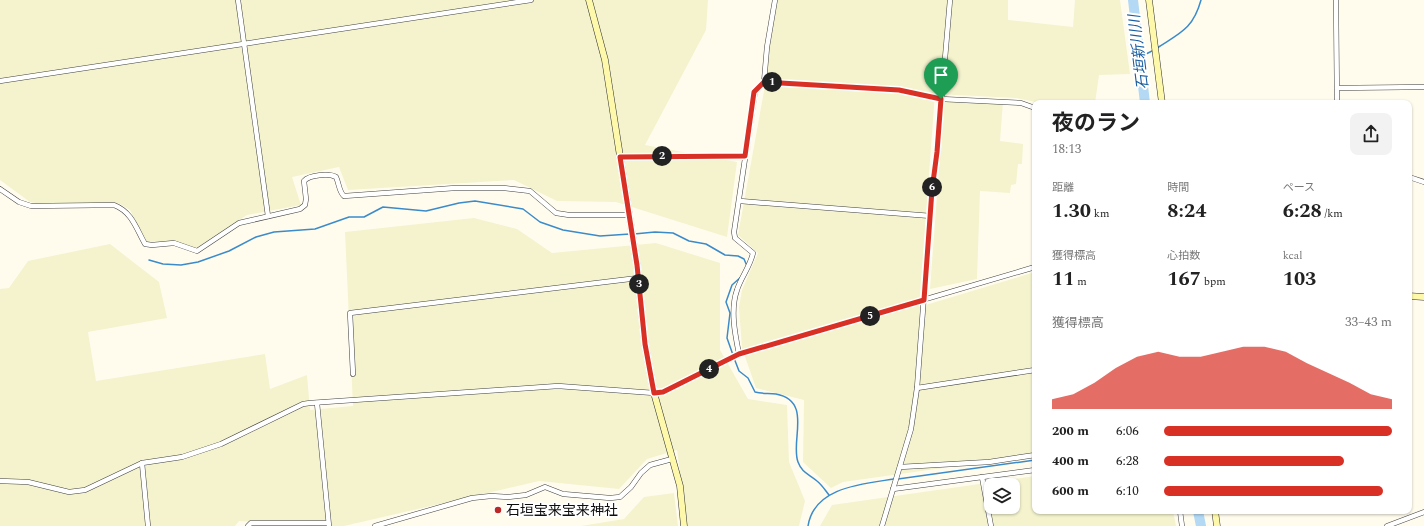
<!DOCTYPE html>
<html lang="ja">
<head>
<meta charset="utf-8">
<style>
	:root { --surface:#fff; --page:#f2f2f2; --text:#222; --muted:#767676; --accent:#d93025 }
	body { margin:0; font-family:Spectral,"Noto Sans JP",serif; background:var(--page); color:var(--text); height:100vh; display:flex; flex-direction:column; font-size:15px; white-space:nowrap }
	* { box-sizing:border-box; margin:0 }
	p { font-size:13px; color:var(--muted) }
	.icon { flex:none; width:22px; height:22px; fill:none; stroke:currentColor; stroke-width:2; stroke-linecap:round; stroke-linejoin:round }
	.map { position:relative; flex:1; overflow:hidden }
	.panel { position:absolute; left:1032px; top:100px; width:380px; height:414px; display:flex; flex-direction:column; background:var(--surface); border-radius:8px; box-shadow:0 1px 3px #0004 }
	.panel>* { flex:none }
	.fabs { position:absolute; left:984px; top:478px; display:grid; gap:8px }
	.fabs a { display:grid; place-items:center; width:36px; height:36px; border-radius:8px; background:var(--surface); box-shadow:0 1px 3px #0004; font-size:20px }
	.pin { position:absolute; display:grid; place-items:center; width:34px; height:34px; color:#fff; margin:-41px -17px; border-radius:50% 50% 50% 0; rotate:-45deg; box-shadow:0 0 4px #0007 }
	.pin .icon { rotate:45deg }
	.km { position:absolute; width:20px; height:20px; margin:-10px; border-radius:50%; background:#222; color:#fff; font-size:11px; line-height:20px; text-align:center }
	.round { display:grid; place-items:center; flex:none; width:42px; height:42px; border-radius:8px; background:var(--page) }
	.overview { display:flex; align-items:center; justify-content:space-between; height:68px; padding:0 20px }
	h1 { font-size:22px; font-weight:700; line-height:30px }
	.figures { display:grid; grid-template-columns:repeat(3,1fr); gap:6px; height:68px; padding:4px 20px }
	.figures div { display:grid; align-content:center }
	.figures b { font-size:20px; font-weight:700 }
	.figures small { font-size:11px; font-weight:400 }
	.figures p { font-size:11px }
	.chart { height:112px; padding:8px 20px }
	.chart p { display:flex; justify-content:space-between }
	.chart svg { width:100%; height:72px; margin-top:4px; fill:var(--accent); opacity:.7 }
	ul { padding:0 20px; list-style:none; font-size:13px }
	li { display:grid; grid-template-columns:64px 48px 1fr; align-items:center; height:30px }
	li i { height:10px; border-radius:5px; background:var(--accent) }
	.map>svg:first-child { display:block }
	.farmland { fill:#f4f3ce; fill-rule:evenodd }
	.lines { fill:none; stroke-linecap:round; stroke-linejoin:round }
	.stream { stroke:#3b8bcb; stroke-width:1.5 }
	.river { stroke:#b3d9f5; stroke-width:10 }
	.street-casing { stroke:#404040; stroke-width:5.5 }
	.secondary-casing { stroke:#2f2f2f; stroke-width:7 }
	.street { stroke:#fff; stroke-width:4.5 }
	.secondary { stroke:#fef9aa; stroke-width:6 }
	.route-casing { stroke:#fff; stroke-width:8 }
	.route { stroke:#d93025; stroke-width:5 }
	.poi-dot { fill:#bc2727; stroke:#fff; stroke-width:1.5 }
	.labels { text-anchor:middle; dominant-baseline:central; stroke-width:4; stroke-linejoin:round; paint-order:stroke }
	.poi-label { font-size:14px; fill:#0d0d0d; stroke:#fff; text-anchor:start }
	.water-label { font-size:15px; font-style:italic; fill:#185c9e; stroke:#fff }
</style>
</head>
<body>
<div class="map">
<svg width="1424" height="526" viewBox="0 0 1424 526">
	<rect width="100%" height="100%" fill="#fffcee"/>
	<!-- farmland -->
	<g class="farmland">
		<path d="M0,0H708L706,30L645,145L737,162L727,237L616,202L557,201L514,180L348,190L339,167L292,177L301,205L247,215L196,248L174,241L147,242L130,210L120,204L52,206L30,202L0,180Z"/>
		<path d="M776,0H1008V20L1073,27L1075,0H1120L1130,74L1099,75L1095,103H1041L1016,98L935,94L919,307L1035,272V455L843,482L831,488L803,462L804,400L756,388L742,348L739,307L742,290L758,253L738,235L766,80L770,28Z"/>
		<path d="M949,98L1003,102L1000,141L1023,144L1022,164H1018L1016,184L1011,185L1010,193L980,191L977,279L930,289L944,102Z"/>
		<path d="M474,218L517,229L552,253L656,243L720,263V350L748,399L787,405L789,462L805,501L799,526H687L677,450L647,459L619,489L539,481L344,526H316L239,521L235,526H0V289L9,288L28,261L110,244L159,282L167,318L88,332L96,381L265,354L270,389L307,375L310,410L353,406L345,232Z"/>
		<path d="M1035,476V511H1173L1176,526H820L832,505ZM991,485H1013V507H991Z"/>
		<path d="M674,493L678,526H581L624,519L644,497Z"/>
	</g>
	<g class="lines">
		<!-- stream -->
		<g class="stream">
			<path d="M1157,48C1180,33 1193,29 1201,0"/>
			<path d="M1140,57L1154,50"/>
			<path d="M634,234L655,232L673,233L689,241L706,244L725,255L738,256L744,259L747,266"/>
			<path d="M149,260L163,264L181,265L198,262L229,251L256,237L274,232L315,229L349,217H364L383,207L426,211L459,203L475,201L523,209L540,222L563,230L600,236L630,234"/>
			<path d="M733,355L727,338L730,313L726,302L732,285L741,277"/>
			<path d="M734,358L739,371L748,378L755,392C762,394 769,393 776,394C813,401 790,441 798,462C802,473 809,474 817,481C822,485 825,490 829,495"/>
			<path d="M898,479L1035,460"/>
			<path d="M808,526C814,487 862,484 894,479"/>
		</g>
		<!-- river -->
		<g class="river">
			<path d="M1133,0L1145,103"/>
			<path d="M1198,511L1201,526"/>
		</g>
		<defs>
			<g id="street">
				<path d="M238,0L268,216"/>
				<path d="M1336,0L1337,103"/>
				<path d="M0,81L531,0"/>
				<path d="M764,82L899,90L941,99L1021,103L1035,108"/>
				<path d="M1337,88L1424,87"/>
				<path d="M620,157L745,156"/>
				<path d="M1409,177L1424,182"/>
				<path d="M0,189L19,202L31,206L114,205C132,212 136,228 145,244L152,245L174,243L197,251L239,223L300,209L305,205L306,199L304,181C309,175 329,173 336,177C339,183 339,192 344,196L455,188H504L530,191L556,213L569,215H629"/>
				<path d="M740,201L931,216"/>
				<path d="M739,354C735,334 730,310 737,290C741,277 750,267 753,253L735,238L734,232L755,92L764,82L767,47L775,0"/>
				<path d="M353,374L350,313L638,278"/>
				<path d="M917,388L1035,370"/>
				<path d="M317,403L329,526"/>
				<path d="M142,463L148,526"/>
				<path d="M900,467L989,462L1035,455"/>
				<path d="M982,477L991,526"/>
				<path d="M0,481L28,482L69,492L85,490L142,463L182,457L221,444L303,404L310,403L558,386L654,393L663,392L739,354L1035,267"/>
				<path d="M893,489L1035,470"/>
				<path d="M1180,511L1182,526"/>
				<path d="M248,526L251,523H328"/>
				<path d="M375,526L472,498L491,496L508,497L526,495L545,487L563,494L610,498L620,497L631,487L641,473L650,465L672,459"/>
				<path d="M882,526L911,429L917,388L932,190L937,152L950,0"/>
				<path d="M1387,526L1424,512"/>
			</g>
			<g id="secondary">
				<path d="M589,0L605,60L637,265L645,344L654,393L680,486L684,526"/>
				<path d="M1149,0L1162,103"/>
				<path d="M1409,296L1424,297"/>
				<path d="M1215,511L1217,526"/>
			</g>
		</defs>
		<!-- street casing -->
		<use href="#street" class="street-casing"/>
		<!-- secondary casing -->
		<use href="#secondary" class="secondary-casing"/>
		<!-- street -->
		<use href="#street" class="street"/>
		<!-- secondary -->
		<use href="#secondary" class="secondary"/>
	</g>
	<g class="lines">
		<defs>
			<path id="route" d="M764,82L899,90L941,99L937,152L932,190L924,300L739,354L663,392L654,393L645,344L637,265L620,157L745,156L754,92Z"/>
		</defs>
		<!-- route casing -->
		<use href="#route" class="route-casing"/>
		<!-- route -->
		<use href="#route" class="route"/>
	</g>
	<!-- markers -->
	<circle class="poi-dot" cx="498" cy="510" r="4"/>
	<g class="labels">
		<!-- poi labels -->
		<g class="poi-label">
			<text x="506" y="510">石垣宝来宝来神社</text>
		</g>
		<!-- water labels -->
		<g class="water-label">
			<text transform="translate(1139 52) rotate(-97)">石垣新川川</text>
		</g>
	</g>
</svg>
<div class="fabs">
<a><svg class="icon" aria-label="layers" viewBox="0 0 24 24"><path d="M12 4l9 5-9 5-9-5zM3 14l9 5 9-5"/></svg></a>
</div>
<div class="pin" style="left:941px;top:99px;background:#1e9e55"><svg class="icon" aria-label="arrive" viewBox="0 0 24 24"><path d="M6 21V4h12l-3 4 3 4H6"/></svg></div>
<b class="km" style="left:772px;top:82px">1</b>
<b class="km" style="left:662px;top:156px">2</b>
<b class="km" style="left:639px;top:284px">3</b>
<b class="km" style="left:709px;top:369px">4</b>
<b class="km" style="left:870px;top:316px">5</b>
<b class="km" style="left:932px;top:187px">6</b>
<section class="panel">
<div class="overview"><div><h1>夜のラン</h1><p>18:13</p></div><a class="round"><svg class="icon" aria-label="share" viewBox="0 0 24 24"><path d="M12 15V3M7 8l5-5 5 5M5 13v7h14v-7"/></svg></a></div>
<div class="figures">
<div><p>距離</p><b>1.30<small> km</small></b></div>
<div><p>時間</p><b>8:24</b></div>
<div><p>ペース</p><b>6:28<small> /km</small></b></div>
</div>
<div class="figures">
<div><p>獲得標高</p><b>11<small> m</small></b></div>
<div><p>心拍数</p><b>167<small> bpm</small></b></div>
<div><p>kcal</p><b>103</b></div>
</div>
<div class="chart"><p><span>獲得標高</span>33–43 m</p>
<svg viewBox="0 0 160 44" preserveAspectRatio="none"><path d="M0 44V38L10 35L20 28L30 19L40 12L50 9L60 12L70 12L80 9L90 6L100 6L110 9L120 16L130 22L140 28L150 35L160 38V44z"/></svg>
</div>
<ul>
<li><b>200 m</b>6:06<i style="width:100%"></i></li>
<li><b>400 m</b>6:28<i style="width:79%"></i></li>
<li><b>600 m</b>6:10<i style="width:96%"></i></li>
</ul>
</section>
</div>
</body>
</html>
